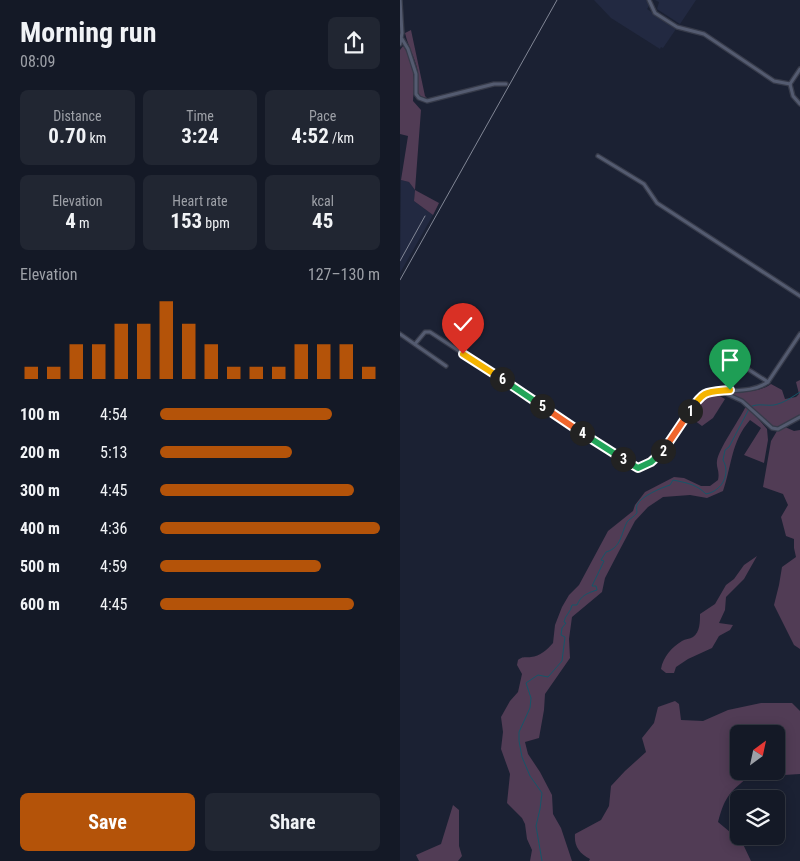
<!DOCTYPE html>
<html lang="en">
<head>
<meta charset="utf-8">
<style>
	:root { --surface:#141926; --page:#212632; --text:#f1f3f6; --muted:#9da0a7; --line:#333843; --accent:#b45309 }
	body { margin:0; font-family:"Roboto Condensed",sans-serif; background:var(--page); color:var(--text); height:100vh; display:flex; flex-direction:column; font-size:19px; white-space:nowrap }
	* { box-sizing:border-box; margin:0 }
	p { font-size:16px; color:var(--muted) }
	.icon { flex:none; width:28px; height:28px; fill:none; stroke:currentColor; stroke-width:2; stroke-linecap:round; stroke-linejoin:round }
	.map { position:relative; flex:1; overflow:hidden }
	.sheet { display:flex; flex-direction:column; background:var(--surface); width:400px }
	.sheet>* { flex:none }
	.needle { width:32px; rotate:33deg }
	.controls { position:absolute; left:330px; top:725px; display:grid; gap:10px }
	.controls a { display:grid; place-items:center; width:55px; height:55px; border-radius:8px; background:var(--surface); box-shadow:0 2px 12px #0003,0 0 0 1px var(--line); font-size:25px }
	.pin { position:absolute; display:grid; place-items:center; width:42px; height:42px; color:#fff; margin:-51px -21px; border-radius:50% 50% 50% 0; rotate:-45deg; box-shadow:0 0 5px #0007 }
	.pin .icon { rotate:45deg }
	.km { position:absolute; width:25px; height:25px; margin:-12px; border-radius:50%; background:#222; color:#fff; font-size:14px; line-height:25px; text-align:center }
	.round { display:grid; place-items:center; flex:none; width:52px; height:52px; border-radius:8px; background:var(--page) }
	.overview { display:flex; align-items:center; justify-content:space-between; height:85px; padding:0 20px }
	h1 { font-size:28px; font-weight:700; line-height:38px }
	.figures { display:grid; grid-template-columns:repeat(3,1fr); gap:8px; height:85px; padding:5px 20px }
	.figures div { display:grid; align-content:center; border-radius:8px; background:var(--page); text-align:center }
	.figures b { font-size:21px; font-weight:700 }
	.figures small { font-size:14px; font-weight:400 }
	.figures p { font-size:14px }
	.chart { height:140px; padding:10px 20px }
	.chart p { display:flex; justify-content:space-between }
	.chart svg { width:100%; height:90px; margin-top:5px; stroke:var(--accent); stroke-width:6 }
	.action { display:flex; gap:10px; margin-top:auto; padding:10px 20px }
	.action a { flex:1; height:58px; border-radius:8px; background:var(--accent); color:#fff; font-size:20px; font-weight:700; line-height:58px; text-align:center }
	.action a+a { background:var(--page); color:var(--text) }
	ul { padding:0 20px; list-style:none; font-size:16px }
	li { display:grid; grid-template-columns:80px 60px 1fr; align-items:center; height:38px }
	li i { height:12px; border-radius:6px; background:var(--accent) }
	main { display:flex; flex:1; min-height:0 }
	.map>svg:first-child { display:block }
	.built { fill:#222941 }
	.green { fill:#513c55; fill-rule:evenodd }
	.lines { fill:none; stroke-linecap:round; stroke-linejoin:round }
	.stream { stroke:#165669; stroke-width:1 }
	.minor-casing { stroke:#373b4a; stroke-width:5.5 }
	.minor { stroke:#545b70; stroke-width:3 }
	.rail { stroke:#828796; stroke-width:1 }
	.split-1-casing { stroke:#fff; stroke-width:10 }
	.split-2-casing { stroke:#fff; stroke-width:10 }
	.split-3-casing { stroke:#fff; stroke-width:10 }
	.split-4-casing { stroke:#fff; stroke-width:10 }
	.split-5-casing { stroke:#fff; stroke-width:10 }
	.split-6-casing { stroke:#fff; stroke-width:10 }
	.split-7-casing { stroke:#fff; stroke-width:10 }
	.split-1 { stroke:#f5b400; stroke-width:6 }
	.split-2 { stroke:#f0652b; stroke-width:6 }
	.split-3 { stroke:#22a559; stroke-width:6 }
	.split-4 { stroke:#22a559; stroke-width:6 }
	.split-5 { stroke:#f0652b; stroke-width:6 }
	.split-6 { stroke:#22a559; stroke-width:6 }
	.split-7 { stroke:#f5b400; stroke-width:6 }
</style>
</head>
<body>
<main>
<section class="sheet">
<div class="overview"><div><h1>Morning run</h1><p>08:09</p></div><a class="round"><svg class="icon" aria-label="share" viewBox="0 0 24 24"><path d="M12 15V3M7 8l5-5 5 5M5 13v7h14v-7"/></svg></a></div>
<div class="figures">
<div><p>Distance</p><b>0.70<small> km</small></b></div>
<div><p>Time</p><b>3:24</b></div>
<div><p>Pace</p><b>4:52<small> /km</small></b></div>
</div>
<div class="figures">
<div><p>Elevation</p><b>4<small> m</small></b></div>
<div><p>Heart rate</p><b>153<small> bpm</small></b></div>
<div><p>kcal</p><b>45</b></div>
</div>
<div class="chart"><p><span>Elevation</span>127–130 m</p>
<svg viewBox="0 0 160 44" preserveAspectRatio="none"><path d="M5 44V38M15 44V38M25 44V27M35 44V27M45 44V17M55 44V17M65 44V6M75 44V17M85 44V27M95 44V38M105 44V38M115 44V38M125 44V27M135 44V27M145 44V27M155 44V38"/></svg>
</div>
<ul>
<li><b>100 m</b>4:54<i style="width:78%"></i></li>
<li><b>200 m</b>5:13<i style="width:60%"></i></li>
<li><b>300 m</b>4:45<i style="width:88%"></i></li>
<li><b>400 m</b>4:36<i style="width:100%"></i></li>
<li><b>500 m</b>4:59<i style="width:73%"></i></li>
<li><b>600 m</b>4:45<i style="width:88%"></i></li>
</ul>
<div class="action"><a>Save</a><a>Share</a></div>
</section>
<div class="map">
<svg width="400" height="861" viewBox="0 0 400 861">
	<rect width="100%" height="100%" fill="#1b2133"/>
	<!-- built -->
	<g class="built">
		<path d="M194,0H246L251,3L247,9L276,29L263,48L261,47L260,49L211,18Z"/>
		<path d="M255,0H296L280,24L257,9L259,2Z"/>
		<path d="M1,180L9,182L15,190L14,201L33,215L0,273Z"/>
	</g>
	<!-- green -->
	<g class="green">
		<path d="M11,30L25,96L27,98L19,96C14,87 20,77 17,68C14,56 8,46 5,33Z"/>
		<path d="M3,46C15,62 15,83 13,101L21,110L15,190L39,203L33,215L14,201L15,190L9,182L1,180L8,136L0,134V50Z"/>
		<path d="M400,380V416C394,419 386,425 379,427C366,431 352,404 342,399C339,397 334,396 331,395L330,392C344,391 358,393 371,384L382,390L385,399L396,397L399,394L396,382Z"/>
		<path d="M316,394L325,399L313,418L302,426L290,417L301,401Z"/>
		<path d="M348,407L367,429L368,440L364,463L344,455L361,428L350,420C331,442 332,465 323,491L307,498L290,495L263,497L248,507L235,521L218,553L205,578L202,592L172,617L169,639L170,658L145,694L144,710L139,738L125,742L128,754L140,772L152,795L153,814L161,828L172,861H130L132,850L127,839L125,824L122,818L107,803L110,774L101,749L103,732L101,717L110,701L118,692L122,674L117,665L118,660C123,656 125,658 131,657C140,656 147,650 153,643L155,625L162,607L169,595L179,585L208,531L233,511L235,505L245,492L274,477L284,478L301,486H310L318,480C320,471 316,468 317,461C318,450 339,420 345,408Z"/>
		<path d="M385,427L394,431L400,430V649L394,645L374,605L379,585L382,567L396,557L394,548V539L386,536L381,517L388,505L383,494L363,487L371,441L377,431Z"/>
		<path d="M357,556L344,579L326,597L325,610L319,623L333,625L330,630L319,636L312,648L288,659L276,667L274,673H266L261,669C263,657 272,647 282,641C285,639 290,639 293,637C300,632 300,622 300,614L315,604L326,585L334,579L344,565Z"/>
		<path d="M275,701L279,704L281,720L303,721L328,710L361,703H392L400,711V774L368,776L352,774C331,791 325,795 318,822L342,842L351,861H189L190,859C179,853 174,846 175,834L201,820L209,806L211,786L225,771L246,752L242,738L254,723L258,707ZM339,734H376V771H339Z"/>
		<path d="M53,805L59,810V846L62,856L58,861H19L16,855L41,844Z"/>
	</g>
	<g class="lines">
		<!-- stream -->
		<path class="stream" d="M142,861L136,826L140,809L142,793L130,776L122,757L119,741V732L130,708L131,698L126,683L138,675L148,677L162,661L165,637L161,635L162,628L166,623L164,622C165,615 171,612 172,605H177C181,595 188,593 197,590L196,586H192L204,561L201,560L206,552C221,548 221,534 227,522C229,519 234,517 237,513C237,511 236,508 237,505C241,496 261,488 270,485L273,480C287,483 296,484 306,494C322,491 331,474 323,460L325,450L329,447L350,407C358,403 365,406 374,405C384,403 392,397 400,392"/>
		<defs>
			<g id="minor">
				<path d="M249,0L255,13L277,27L304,34L374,81L390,84"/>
				<path d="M2,39L8,49L16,74V94L19,98L27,101L94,84H106"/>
				<path d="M0,44L2,33L0,0"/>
				<path d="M390,84L393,96L400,104"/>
				<path d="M390,84L400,69"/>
				<path d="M198,156L244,184L257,203L400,296"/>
				<path d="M0,334L46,366"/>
				<path d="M15,344L25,332H30L238,468L251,461L263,451L302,395C322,388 350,395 368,382L400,334"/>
				<path d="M326,355L368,382"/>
				<path d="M324,391L329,395L342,401L372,428L378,429L400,417"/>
			</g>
		</defs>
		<!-- minor casing -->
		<use href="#minor" class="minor-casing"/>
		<!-- minor -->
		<use href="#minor" class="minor"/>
		<!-- rail -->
		<g class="rail">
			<path d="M0,261L25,216"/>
			<path d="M0,280L157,0"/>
		</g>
	</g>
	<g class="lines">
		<defs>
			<path id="split-1" d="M290,411C304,390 306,392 330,390"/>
			<path id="split-2" d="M263,451L290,411"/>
			<path id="split-3" d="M223,459L238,468L251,462L263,451"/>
			<path id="split-4" d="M182,433L223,459"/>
			<path id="split-5" d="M142,406L182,433"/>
			<path id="split-6" d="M102,379L142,406"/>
			<path id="split-7" d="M63,354L102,379"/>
		</defs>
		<!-- split-1 casing -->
		<use href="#split-1" class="split-1-casing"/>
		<!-- split-2 casing -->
		<use href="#split-2" class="split-2-casing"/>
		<!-- split-3 casing -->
		<use href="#split-3" class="split-3-casing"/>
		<!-- split-4 casing -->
		<use href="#split-4" class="split-4-casing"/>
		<!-- split-5 casing -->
		<use href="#split-5" class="split-5-casing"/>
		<!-- split-6 casing -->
		<use href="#split-6" class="split-6-casing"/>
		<!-- split-7 casing -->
		<use href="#split-7" class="split-7-casing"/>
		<!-- split-1 -->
		<use href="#split-1" class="split-1"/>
		<!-- split-2 -->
		<use href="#split-2" class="split-2"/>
		<!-- split-3 -->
		<use href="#split-3" class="split-3"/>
		<!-- split-4 -->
		<use href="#split-4" class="split-4"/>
		<!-- split-5 -->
		<use href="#split-5" class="split-5"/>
		<!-- split-6 -->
		<use href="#split-6" class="split-6"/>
		<!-- split-7 -->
		<use href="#split-7" class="split-7"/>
	</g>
</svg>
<div class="controls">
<a><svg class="needle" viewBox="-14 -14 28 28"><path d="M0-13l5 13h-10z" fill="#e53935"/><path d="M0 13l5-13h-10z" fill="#9da0a7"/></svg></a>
<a><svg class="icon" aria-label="layers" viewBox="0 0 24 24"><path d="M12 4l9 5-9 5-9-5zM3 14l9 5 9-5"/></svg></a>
</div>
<div class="pin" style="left:330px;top:390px;background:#1e9e55"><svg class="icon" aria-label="arrive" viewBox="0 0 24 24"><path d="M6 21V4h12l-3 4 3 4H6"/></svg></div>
<div class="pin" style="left:63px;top:354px;background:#d93025"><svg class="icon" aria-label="check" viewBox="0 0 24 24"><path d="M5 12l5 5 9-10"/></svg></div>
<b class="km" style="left:290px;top:411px">1</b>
<b class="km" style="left:263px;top:451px">2</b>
<b class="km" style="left:223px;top:459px">3</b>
<b class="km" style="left:182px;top:433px">4</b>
<b class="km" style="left:142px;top:406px">5</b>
<b class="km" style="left:102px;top:379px">6</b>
</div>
</main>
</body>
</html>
